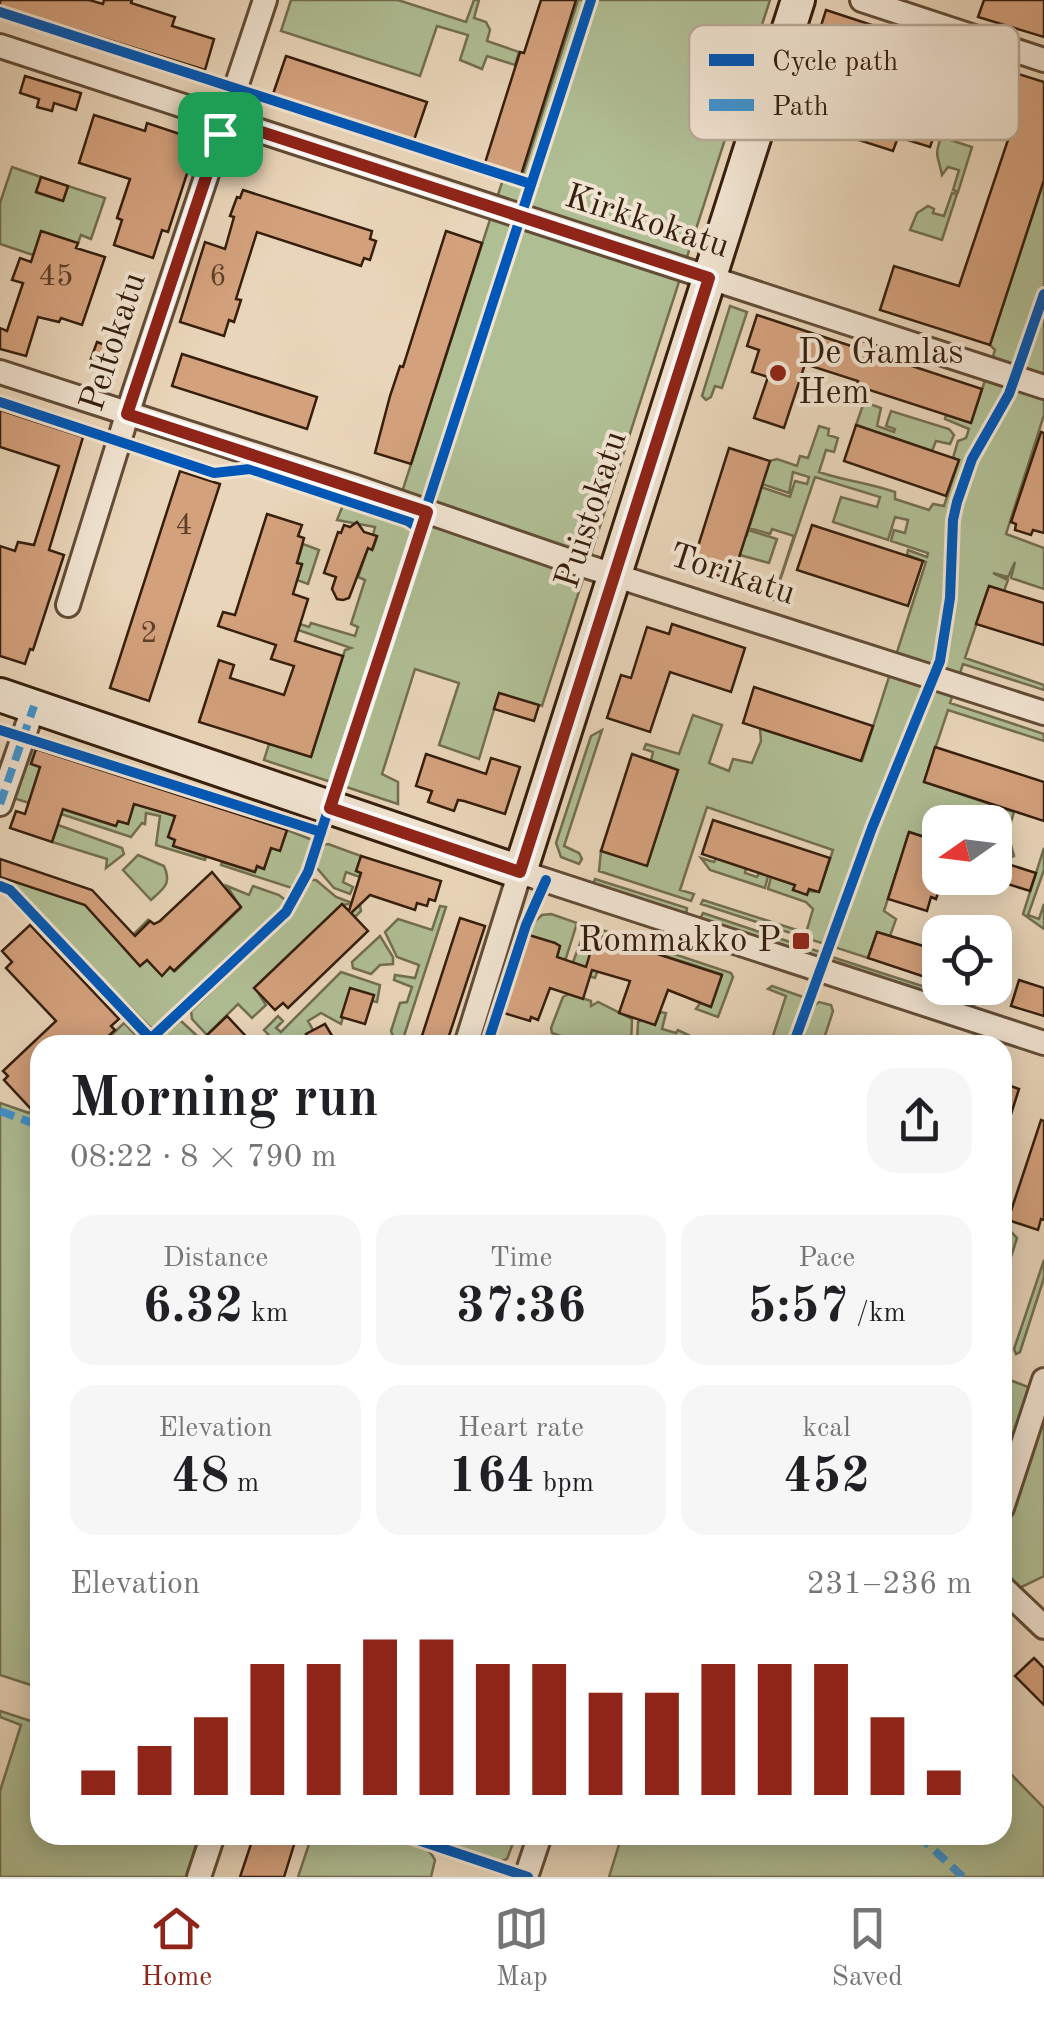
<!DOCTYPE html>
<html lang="en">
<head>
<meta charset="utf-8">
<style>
	:root { --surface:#fff; --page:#f6f6f6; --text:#202124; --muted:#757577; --line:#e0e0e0; --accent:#8f2418 }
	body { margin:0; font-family:"Old Standard TT",serif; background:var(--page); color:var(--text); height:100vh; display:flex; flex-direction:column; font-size:38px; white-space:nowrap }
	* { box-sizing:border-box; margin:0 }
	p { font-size:32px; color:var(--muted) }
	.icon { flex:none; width:55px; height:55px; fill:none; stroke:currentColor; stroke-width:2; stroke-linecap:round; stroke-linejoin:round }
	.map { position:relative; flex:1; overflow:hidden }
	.drawer { position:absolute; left:30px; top:1035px; width:982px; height:810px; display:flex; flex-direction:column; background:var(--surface); border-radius:30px; box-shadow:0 5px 25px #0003 }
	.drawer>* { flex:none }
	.needle { width:65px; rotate:256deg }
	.controls { position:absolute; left:922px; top:805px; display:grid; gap:20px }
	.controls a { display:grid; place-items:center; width:90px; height:90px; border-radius:20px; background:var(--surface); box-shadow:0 5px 25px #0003; font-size:50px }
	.pin { position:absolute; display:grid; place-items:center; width:85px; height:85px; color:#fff; margin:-42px; border-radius:20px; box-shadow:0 5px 15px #0006 }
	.round { display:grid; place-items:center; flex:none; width:105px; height:105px; border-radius:30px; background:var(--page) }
	.overview { display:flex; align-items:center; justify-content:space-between; height:170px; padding:0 40px }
	h1 { font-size:55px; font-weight:700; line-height:75px }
	.metrics { display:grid; grid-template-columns:repeat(3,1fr); gap:15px; height:170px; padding:10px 40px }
	.metrics div { display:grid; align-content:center; border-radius:25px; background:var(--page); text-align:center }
	.metrics b { font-size:50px; font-weight:700 }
	.metrics small { font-size:28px; font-weight:400 }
	.metrics p { font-size:28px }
	.chart { height:280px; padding:20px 40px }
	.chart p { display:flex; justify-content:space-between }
	.chart svg { width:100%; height:180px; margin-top:10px; stroke:var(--accent); stroke-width:6 }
	.menu { display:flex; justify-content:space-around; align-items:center; height:140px; border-top:2px solid var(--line); background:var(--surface); font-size:28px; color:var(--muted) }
	.menu a { display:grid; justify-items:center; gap:5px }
	.menu .selected { color:var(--accent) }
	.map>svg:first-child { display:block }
	.green { fill:#b0be94; stroke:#726e50; stroke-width:2.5 }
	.building { fill:#d4a17d; stroke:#351e0c; stroke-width:2.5 }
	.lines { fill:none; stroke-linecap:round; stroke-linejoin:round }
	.minor-casing { stroke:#624c37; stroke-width:28 }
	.secondary-casing { stroke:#351e0c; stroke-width:38 }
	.minor { stroke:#f1e4d2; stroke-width:22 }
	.secondary { stroke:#f1e4d2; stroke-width:32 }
	.quiet { stroke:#3e94d2; stroke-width:8; stroke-dasharray:15 8; stroke-linecap:butt }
	.cycleway-casing { stroke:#f1e4d2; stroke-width:16 }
	.cycleway { stroke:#0057b8; stroke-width:10 }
	.route-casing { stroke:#fff; stroke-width:20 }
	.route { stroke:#8f2418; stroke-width:12 }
	.poi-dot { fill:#8f2418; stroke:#f1e4d2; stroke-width:4 }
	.labels { text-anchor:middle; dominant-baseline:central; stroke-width:8; stroke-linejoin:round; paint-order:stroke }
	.number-label { font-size:30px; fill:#5d3f28 }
	.street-label { font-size:35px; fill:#351e0c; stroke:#f1e4d2 }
	.poi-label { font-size:35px; fill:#351e0c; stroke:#f1e4d2; text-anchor:start }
	.key { fill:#f1e4d2; stroke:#b9a997; stroke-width:2.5 }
	.key-label { font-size:28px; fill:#351e0c }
</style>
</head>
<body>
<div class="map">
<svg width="1044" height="1877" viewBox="0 0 1044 1877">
	<rect width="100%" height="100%" fill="#e9d5b9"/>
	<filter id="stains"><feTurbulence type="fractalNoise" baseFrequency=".002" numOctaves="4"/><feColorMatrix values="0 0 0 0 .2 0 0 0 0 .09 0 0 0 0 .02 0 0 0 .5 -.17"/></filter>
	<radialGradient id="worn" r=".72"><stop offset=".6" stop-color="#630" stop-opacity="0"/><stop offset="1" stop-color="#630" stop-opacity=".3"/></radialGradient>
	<!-- green -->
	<g class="green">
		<path d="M291,0H398L466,22L474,0H479L474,18L486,22L490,30L487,41L519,52L515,65L487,56L482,69L460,60L468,35L437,26L420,76L281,31Z"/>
		<path d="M578,0H770L542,706L499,693L479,759L439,745L459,683L415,669L382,774L398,782V804L264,760L269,744L311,757L345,650L351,648L298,630L300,624L309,627L311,623L355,636L358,627L351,624L365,580L358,577L368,548L373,549L377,537L373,535L375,527L337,520L343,505L393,520L505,173L522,177Z"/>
		<path d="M941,137L972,147L958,192L953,190L959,170L948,167L942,175C938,154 934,158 941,137Z"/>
		<path d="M12,167L41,177L37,193L63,201L68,186L105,198L91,239L81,235L78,243L33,255L0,244V203Z"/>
		<path d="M1044,180V415L1006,534L1044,548V589L1011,578L1015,562L1008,577L993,573L1008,580L1004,591L989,586L965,658L1044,685V690L963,664L950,703L1044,734V741L948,710L924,782L1014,812L1005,842L1011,845L1014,856L1003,862L995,860V822H940V842L909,832L884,911L896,919L890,936L877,932L868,958L701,904L703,900L806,933L813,909L806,902L768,889L771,877L795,885L793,890L819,892L833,850L707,807L680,890L694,894L691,901L599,871L601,851L647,865L678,770L651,761L653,752L644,749L646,744L679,754L693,715L722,725L709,763L729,771L733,759L752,763L761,741L760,728L862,761L926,562L907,555L908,550L927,557L928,553L891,541L894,530L905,533L908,520L895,517L888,540L833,522L841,497L877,507L880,497L815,477L773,601L794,536L772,529L770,534L749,528L759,497L758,486L790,497L795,481L807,484L809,477L793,472L789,493L759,483L770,461L777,459L797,466L800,456L808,458L819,426L829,429L828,435L838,438L834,452L826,450L819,472C845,481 865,482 895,492V499L929,510L933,504L944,506L959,460L953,458L958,441L966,438L969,429L945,419L946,415L971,423L995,350L990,345Z"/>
		<path d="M952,193L957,194L942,240L910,230L917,213L928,206L934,209L933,213L944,216Z"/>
		<path d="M730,306L747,312L722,388L715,386L711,397L706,400L702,396Z"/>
		<path d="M864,402L881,408L877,426L894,432L895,429L886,426L891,411L949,429L954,435L950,444L936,441L932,451L856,425Z"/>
		<path d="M748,530L777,539L769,563L740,555L743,534L747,535Z"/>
		<path d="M303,544L319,550L308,584L297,580L302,565L297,563Z"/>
		<path d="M602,730L564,846L579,853L582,859L579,864L561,857L556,843L591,736Z"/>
		<path d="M30,748L36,749L31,763L40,767L36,805L13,798Z"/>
		<path d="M150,786L172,793L166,813L175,816L174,846L206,857L205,860L156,845L160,816L146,813L145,824L142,823L131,837L55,812V807L115,826L118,821L128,824L134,804L144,806Z"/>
		<path d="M58,825L122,848L124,854L106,868L107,859L52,842Z"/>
		<path d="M287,830L315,841L295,889L221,865L222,862L254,872L257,867L264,869L271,848L280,850Z"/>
		<path d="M328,844L361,856L357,871L361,873L360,877L346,872L343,882L353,887L350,894L334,888L316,867L323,845Z"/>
		<path d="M1044,848V870L1028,915L1039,919L1044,904V929L1023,914Z"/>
		<path d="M138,855L164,866C172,884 164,888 151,900L123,870Z"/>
		<path d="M701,858L714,862L716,858L746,868L745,873L757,877L759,873L768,876L765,888L710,870Z"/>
		<path d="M0,877L83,903L114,936L133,935L149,919L123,947L140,966L147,960L162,975L170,967L175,971L241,908L227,886L249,895L253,886L279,895L288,902L162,1025L151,1028L13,888L0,882Z"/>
		<path d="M595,879L687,908L686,914L593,884Z"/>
		<path d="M310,880H316L336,897L360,906L361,911L355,917L351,913L354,909L349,904L342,905L255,988L266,1005L252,1018L238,1004L207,1035L192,1019L191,1011L289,916Z"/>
		<path d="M440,906L446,907L403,1039L393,1036L391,1031L400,1003L407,1002L412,987L394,980L395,975L415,978L419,965L397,957L385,932L398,919L432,930Z"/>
		<path d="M703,913L820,952L821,958L700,919Z"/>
		<path d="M551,914L577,923L566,958L560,961L557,957L560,946L528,935L501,1016L532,924L542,915Z"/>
		<path d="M587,925L731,973L733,977L718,1017L696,1009L721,974L597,934L589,958L599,967L595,978L576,972L573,962Z"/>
		<path d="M380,936L393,957V964L380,965L371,974L353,968L352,962Z"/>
		<path d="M832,957L975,1003L973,1008L830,961Z"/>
		<path d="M341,972L380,985L377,1002L372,1001L343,1017L341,1024L321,1013L308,1021L313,1030L307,1035L312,1045H278L264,1030L278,1016L283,1021L276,1028L281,1032Z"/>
		<path d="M772,986L803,997L805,1004L812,1007L819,1002L831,1005L833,1011L822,1045H770L786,996L768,989Z"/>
		<path d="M569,994L591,1001V1006L598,1002L632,1019L631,1045H587L552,1033L551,1028L563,997Z"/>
		<path d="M660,1012L666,1013L662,1029L676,1033L678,1030L709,1045H637L638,1022L642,1020L655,1025Z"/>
		<path d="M181,1021L207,1045H151L180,1021Z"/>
		<path d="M124,1023L141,1041L136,1045H101Z"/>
		<path d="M0,1103L29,1113L40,1103V1688L0,1675Z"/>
		<path d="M1003,1223L1017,1238L1003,1282Z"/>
		<path d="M1044,1260V1278L1020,1352L1016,1354L1014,1349Z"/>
		<path d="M1002,1377L1044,1393V1576L1003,1596Z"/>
		<path d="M0,1711L40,1724V1835H199L186,1877H0V1791L21,1725L0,1717Z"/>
		<path d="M1003,1766L1044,1808V1877H609L622,1835H1002Z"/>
		<path d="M312,1835C342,1835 421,1828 435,1860L431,1877H298Z"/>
		<path d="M415,1835H516L507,1859L499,1862Z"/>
	</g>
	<!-- building -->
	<g class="building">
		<path d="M0,0H89L103,4L104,0H132L131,3L175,17L172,26L214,39L205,70L0,6Z"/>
		<path d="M541,0H576L521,175L485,163L520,52L524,53Z"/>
		<path d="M984,0H1044V37L978,17Z"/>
		<path d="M826,10L930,44L918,78L815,45Z"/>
		<path d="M286,56L427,102L414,140L273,94Z"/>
		<path d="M961,56L1044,82V180L990,345L880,310L894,266L959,286L1014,122L947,100Z"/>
		<path d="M25,76L81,93L76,110L54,103L52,111L37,107L39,99L20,93Z"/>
		<path d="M801,83L905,116L903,123L935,133L930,147L898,137L893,151L790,118Z"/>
		<path d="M94,115L145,131L147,123L198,140L168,232L162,230L153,258L114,245L122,220L117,218L130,179L79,163Z"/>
		<path d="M41,177L68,186L63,201L36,192Z"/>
		<path d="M243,190L372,231L370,239L376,241L370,260L364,258L361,266L257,232L236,299L241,300L234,322L229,320L224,336L180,322L205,242L225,249L234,217L230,216L237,197L240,198Z"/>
		<path d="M41,231L78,243L76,248L105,257L82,325L61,318L59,322L38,317L26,356L0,349V328L7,331L23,283L12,280L20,258L31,262Z"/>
		<path d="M446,231L482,243L411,464L375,453L390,396L400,366L403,367Z"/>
		<path d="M757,315L982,389L971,423L857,386L858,381L805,364L784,428L754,418L768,377L752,372L759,350L747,346Z"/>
		<path d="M97,342L116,349L108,371L89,364Z"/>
		<path d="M182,354L317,397L307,429L172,386Z"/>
		<path d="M0,410L83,437L49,550L64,555L33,650L30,649L25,664L0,656V546L15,551L18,542L34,545L59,466L0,447Z"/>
		<path d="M856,425L959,460L946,496L844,461Z"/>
		<path d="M1041,432L1044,433V533L1033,530L1031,535L1015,530L1016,524L1011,522Z"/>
		<path d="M729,448L770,461L735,570L731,569L728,579L696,569L699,560L694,559Z"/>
		<path d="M180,471L220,484L149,701L110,688Z"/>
		<path d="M267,514L302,525L298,536L304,538L297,563L302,564L293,594L308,599L295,641L343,656L311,757L199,722L219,660L234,665L230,678L284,695L294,666L271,659L276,645L218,626L223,612L235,615Z"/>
		<path d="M357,522L364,532L377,536L372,550L368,548L349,598L343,600L337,599L332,589L336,577L324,573L338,532L341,533L344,525L350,527Z"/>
		<path d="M812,525L923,561L908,606L797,570Z"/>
		<path d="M989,586L1044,603V645L976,624Z"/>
		<path d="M672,624L745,648L731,692L670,672L650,732L607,718L621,675L631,678L647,627L669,634Z"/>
		<path d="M754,687L873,726L861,761L743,723Z"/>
		<path d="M499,693L539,705L534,721L494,709Z"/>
		<path d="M935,747L1044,782V821L924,782Z"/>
		<path d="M36,749L287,830L280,851L271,848L264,869L257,866L255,872L173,846L175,840L168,837L175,816L134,804L128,824L118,821L116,826L63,809L52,842L10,828L16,811L25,814L40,767L31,764Z"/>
		<path d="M426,754L486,774L491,758L520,767L505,814L464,801L458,800L454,811L428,802L432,791L416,786Z"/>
		<path d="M632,754L678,770L647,866L601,851Z"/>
		<path d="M713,820L830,858L819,892L809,889L807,895L793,890L795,885L702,854Z"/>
		<path d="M909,832L940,842V878H943L936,899L931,897L927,911L888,899Z"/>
		<path d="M361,856L441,881L435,901L429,899L427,906L417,903L415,910L370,895L351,913L368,931L288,1008L283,1003L275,1010L254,988L342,904L349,911L361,873L356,871Z"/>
		<path d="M0,859L92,890L135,936L150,921L154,924L160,921L212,872L241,907L174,971L170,967L162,976L147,960L140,966L85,905L0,877Z"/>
		<path d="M995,860L1036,873L1030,891L995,880Z"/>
		<path d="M460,918L485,926L446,1045H419Z"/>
		<path d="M30,925L119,1019L111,1026L115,1030L99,1045H40V1101L31,1109L4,1080L8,1076L3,1071L56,1021L6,968L12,962L2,951Z"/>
		<path d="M877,932L940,951V982L868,958Z"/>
		<path d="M596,934L722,975L711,1007L668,990L655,1025L619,1013L630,981L592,970L583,999L550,988L538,1020L531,1017L530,1021L504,1013L529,935L555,943L560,946L557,957L586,967Z"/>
		<path d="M1019,980L1044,988V1016L1011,1006Z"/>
		<path d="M350,988L374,995L365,1024L341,1017Z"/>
		<path d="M227,1016L254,1045H216L207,1035Z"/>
		<path d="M325,1024L334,1039L323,1045H312L306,1034Z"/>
		<path d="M1002,1083L1019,1089L1006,1130H1002Z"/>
		<path d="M1041,1120L1044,1121V1220L1041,1219L1038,1230L1008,1220Z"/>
		<path d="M1034,1658L1044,1668V1705L1015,1676Z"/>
		<path d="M254,1835H297L284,1877H240Z"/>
	</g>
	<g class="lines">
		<defs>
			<g id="minor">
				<path d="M862,0L1044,60"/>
				<path d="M0,46L1044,387"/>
				<path d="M0,372L356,487L570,561L1044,713"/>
				<path d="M68,605L134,393L265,0"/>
				<path d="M0,804L34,706"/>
				<path d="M466,1045L520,872L1044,1043"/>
				<path d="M1002,1508L1044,1380"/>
				<path d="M1002,1587L1044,1627"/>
				<path d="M199,1877L213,1835"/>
				<path d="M526,1877L540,1835"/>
			</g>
			<path id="secondary" d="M0,695L520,872L798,0"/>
		</defs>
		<!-- minor casing -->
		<use href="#minor" class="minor-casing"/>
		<!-- secondary casing -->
		<use href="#secondary" class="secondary-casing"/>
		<!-- minor -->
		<use href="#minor" class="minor"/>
		<!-- secondary -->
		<use href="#secondary" class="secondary"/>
		<!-- quiet -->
		<g class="quiet">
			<path d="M0,804L34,706"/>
			<path d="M0,1111L40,1126"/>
			<path d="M918,1835L963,1877"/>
		</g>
		<defs>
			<g id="cycleway">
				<path d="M0,12L531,184"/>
				<path d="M0,402L214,473L250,469L408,521L420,529"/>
				<path d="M0,730L321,832"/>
				<path d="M0,886L10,890L151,1039"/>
				<path d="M144,1045L286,912L308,872L591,0"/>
				<path d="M487,1045L526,925L546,880"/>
				<path d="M793,1045L872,828L940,661L950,598L953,520L957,502L972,459L1009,394L1044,294"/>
				<path d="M403,1835L528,1877"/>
			</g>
		</defs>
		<!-- cycleway casing -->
		<use href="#cycleway" class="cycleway-casing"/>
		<!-- cycleway -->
		<use href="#cycleway" class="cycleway"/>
	</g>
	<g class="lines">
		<defs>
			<path id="route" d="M225,120L709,278L520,872L330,808L427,512L127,414Z"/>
		</defs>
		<!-- route casing -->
		<use href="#route" class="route-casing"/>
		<!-- route -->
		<use href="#route" class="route"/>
	</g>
	<!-- markers -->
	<g class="poi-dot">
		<circle cx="778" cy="373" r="10"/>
		<rect x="791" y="931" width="20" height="20" rx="5"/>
	</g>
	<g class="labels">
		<!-- number labels -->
		<g class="number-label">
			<text x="56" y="277">45</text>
			<text x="218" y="277">6</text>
			<text x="184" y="526">4</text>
			<text x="149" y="634">2</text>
		</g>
		<!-- street labels -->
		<g class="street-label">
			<text transform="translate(647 222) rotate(18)">Kirkkokatu</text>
			<text transform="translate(114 342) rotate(-72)">Peltokatu</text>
			<text transform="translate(592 510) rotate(-72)">Puistokatu</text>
			<text transform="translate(732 575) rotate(18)">Torikatu</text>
		</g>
		<!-- poi labels -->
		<g class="poi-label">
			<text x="798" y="353">De Gamlas<tspan x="798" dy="40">Hem</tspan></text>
			<text x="781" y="941" text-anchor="end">Rommakko P</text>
		</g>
	</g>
	<!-- legend -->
	<rect x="689" y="25" width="330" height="115" rx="15" class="key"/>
	<rect x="709" y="54" width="45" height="12" fill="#0057b8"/>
	<rect x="709" y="99" width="45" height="12" fill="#3e94d2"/>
	<g class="key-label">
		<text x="772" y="70">Cycle path</text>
		<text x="772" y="115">Path</text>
	</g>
	<rect width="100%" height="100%" filter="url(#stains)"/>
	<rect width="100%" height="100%" fill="url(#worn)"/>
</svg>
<div class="controls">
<a><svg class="needle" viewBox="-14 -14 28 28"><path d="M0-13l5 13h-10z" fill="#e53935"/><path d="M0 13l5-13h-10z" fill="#757577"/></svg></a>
<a><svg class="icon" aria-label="locate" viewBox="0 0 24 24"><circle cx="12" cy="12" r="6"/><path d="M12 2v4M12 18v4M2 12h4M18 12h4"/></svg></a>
</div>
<div class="pin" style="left:220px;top:134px;background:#1e9e55"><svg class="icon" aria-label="arrive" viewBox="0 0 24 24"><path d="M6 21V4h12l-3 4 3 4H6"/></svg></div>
<section class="drawer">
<div class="overview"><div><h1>Morning run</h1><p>08:22 · 8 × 790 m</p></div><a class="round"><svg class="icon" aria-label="share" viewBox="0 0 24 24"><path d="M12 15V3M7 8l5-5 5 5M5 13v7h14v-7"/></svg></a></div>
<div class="metrics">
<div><p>Distance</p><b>6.32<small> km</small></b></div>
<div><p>Time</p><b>37:36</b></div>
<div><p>Pace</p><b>5:57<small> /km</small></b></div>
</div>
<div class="metrics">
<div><p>Elevation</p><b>48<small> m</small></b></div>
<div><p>Heart rate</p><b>164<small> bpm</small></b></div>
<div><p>kcal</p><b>452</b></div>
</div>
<div class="chart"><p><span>Elevation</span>231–236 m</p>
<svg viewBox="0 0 160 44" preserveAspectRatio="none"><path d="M5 44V38M15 44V32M25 44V25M35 44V12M45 44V12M55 44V6M65 44V6M75 44V12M85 44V12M95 44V19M105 44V19M115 44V12M125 44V12M135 44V12M145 44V25M155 44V38"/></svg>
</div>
</section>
</div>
<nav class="menu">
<a class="selected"><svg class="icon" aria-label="home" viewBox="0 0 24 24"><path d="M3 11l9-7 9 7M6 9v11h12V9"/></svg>Home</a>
<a><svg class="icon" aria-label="map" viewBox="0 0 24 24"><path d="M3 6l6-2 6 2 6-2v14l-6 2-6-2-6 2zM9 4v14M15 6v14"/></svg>Map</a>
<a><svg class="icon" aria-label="saved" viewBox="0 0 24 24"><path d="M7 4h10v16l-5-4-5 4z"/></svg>Saved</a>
</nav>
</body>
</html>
